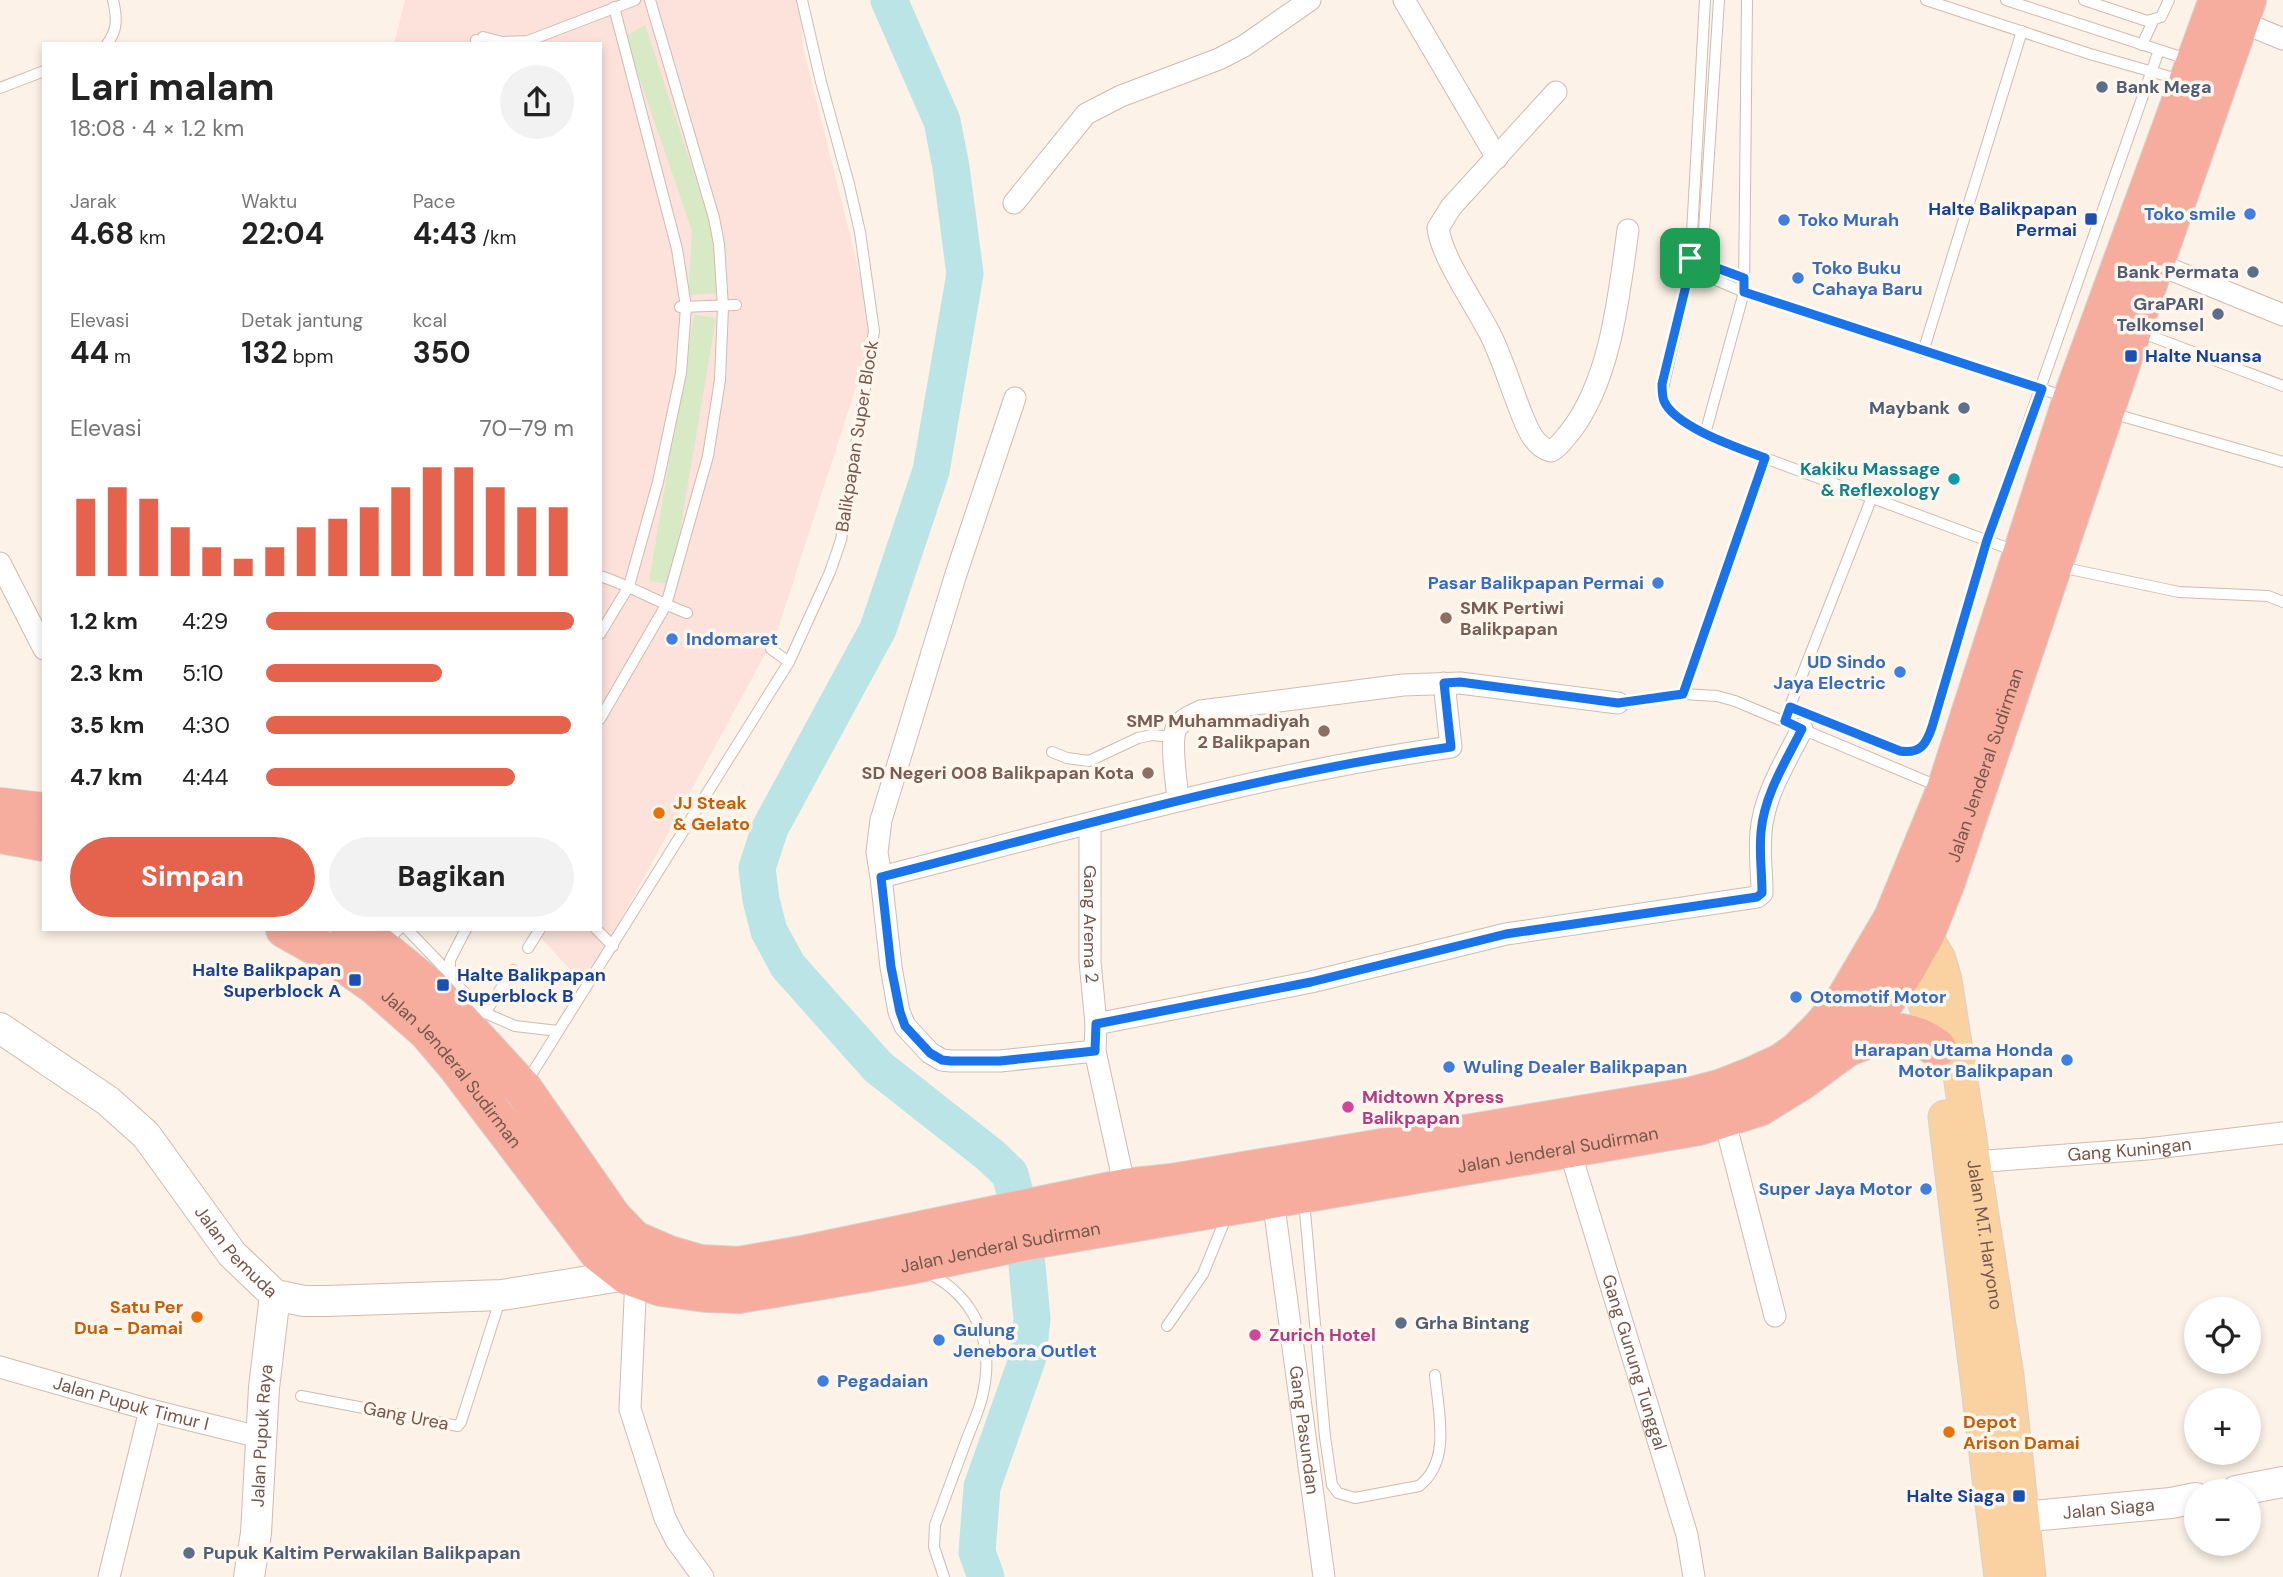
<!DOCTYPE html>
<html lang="id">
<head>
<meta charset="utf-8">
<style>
	:root { --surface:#fff; --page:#f2f2f2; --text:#222; --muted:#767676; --accent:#e5624c }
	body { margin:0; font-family:"DM Sans",sans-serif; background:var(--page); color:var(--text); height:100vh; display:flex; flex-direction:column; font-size:26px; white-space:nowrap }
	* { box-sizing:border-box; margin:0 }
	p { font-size:23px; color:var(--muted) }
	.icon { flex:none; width:38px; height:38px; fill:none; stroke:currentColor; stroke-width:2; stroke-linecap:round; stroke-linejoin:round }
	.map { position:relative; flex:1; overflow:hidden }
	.drawer { position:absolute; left:42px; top:42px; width:560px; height:889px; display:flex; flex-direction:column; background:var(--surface); border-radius:0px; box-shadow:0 4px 10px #0003 }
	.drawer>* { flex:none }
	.buttons { position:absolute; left:2184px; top:1297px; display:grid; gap:14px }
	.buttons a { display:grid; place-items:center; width:77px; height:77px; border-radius:50%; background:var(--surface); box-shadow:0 4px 10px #0003; font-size:35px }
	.pin { position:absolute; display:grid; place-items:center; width:60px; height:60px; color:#fff; margin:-30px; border-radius:14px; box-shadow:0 4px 10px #0006 }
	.round { display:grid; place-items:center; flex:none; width:74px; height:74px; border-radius:37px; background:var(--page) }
	.headline { display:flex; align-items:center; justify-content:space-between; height:119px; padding:0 28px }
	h1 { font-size:38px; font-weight:700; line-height:52px }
	.stats { display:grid; grid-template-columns:repeat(3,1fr); gap:10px; height:119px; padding:7px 28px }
	.stats div { display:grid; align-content:center }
	.stats b { font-size:30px; font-weight:700 }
	.stats small { font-size:19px; font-weight:400 }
	.stats p { font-size:19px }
	.chart { height:196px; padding:14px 28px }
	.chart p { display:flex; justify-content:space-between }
	.chart svg { width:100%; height:126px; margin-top:7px; stroke:var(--accent); stroke-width:6 }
	.button { display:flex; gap:14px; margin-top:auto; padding:14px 28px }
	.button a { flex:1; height:80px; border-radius:42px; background:var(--accent); color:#fff; font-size:28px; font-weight:700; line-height:80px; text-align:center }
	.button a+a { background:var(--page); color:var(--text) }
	ul { padding:0 28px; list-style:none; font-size:23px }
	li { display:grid; grid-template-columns:112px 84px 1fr; align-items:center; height:52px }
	li i { height:18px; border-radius:9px; background:var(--accent) }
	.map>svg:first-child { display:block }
	.commercial { fill:#fce2da }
	.green { fill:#d7eac5 }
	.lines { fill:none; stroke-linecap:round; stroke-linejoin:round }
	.river { stroke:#bbe4e6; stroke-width:37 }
	.lane-casing { stroke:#d0bbaf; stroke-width:12 }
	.street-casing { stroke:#d0bbaf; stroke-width:23 }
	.secondary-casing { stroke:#d3baad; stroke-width:32 }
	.primary-casing { stroke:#d9d0cd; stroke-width:35 }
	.highway-casing { stroke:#d9d0cd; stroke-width:40 }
	.lane { stroke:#fff; stroke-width:10 }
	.street { stroke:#fff; stroke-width:21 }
	.secondary { stroke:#fff; stroke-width:30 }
	.primary { stroke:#fad1a0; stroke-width:33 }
	.highway { stroke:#f6ad9e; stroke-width:38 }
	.route-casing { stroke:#fff; stroke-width:14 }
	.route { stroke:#1a73e8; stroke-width:9 }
	.service-dot { fill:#5c6f8a; stroke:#fff6ed; stroke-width:2.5 }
	.shop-dot { fill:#3f7fe0; stroke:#fff6ed; stroke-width:2.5 }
	.transit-dot { fill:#1a4fb4; stroke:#fff6ed; stroke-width:2.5 }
	.culture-dot { fill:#0f9aa8; stroke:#fff6ed; stroke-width:2.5 }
	.education-dot { fill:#8d6e63; stroke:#fff6ed; stroke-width:2.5 }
	.food-dot { fill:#e8710a; stroke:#fff6ed; stroke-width:2.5 }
	.hotel-dot { fill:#d1479c; stroke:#fff6ed; stroke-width:2.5 }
	.labels { text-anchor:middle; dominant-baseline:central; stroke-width:7; stroke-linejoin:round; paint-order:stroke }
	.service-label { font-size:18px; font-weight:bold; fill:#4e5e75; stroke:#fff6ed; text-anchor:start }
	.transit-label { font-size:18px; font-weight:bold; fill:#164399; stroke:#fff6ed; text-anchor:end }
	.shop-label { font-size:18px; font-weight:bold; fill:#366cbe; stroke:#fff6ed; text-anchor:start }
	.street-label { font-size:18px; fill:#76574b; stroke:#fff6ed }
	.culture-label { font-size:18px; font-weight:bold; fill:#0d838f; stroke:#fff6ed; text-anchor:end }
	.education-label { font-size:18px; font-weight:bold; fill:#785e54; stroke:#fff6ed; text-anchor:end }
	.food-label { font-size:18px; font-weight:bold; fill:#c56008; stroke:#fff6ed; text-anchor:start }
	.hotel-label { font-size:18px; font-weight:bold; fill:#b23c85; stroke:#fff6ed; text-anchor:start }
</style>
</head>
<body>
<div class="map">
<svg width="2283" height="1577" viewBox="0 0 2283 1577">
	<rect width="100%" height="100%" fill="#fcf2e7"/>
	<!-- commercial -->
	<path class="commercial" d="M405,0H803L802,43L874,331L777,632L585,986L533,929H600V44H394Z"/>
	<!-- green -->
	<g class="green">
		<path d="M645,25L712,228L719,293L688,295L692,231L625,36Z"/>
		<path d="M694,315L716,318L671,584L649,581Z"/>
	</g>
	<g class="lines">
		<!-- river -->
		<path class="river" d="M889,0L942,121L951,167L965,274L931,471L878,629L770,828L757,868L761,900L769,931L788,966L878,1067L990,1155L1010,1174L1023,1223L1032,1319L1028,1357L982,1487L977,1552L986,1577"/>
		<defs>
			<g id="lane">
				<path d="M1747,0L1744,292L2066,397"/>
				<path d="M1926,0L2090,54L2181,80"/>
				<path d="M2006,0L2190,60"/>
				<path d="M2084,0L2147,21L2161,17L2169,0"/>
				<path d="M483,37L502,42L528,41L635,0"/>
				<path d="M476,40L477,44"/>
				<path d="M107,44C118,30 117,17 113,0"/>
				<path d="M2142,45L2153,21"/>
				<path d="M0,88L44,71"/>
				<path d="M1698,260L1744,278"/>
				<path d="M1702,262L1719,0"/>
				<path d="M1690,269L1744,292L1705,434L1765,458L1683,694L1717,696L1735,701L1940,787"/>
				<path d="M680,307L736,305"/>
				<path d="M2140,332L2283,386"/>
				<path d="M1923,352L2022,31"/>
				<path d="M2111,413L2283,462"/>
				<path d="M1705,434C1687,423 1667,415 1662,393L1690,269L1705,0"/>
				<path d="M1765,458L2015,551"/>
				<path d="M2060,567L2179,592L2268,596L2283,602"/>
				<path d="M600,576C631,586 657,602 687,613"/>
				<path d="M600,634L629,586L658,482L681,373L686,307L677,249L614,7"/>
				<path d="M771,649L789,662"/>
				<path d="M1618,703L1683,694"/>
				<path d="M1790,707L1900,751H1916L1928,740L1987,540L2159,50"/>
				<path d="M1788,711L1872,497"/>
				<path d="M600,719L666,605L708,456L720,380L723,307L719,244L714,218L650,0"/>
				<path d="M1052,752L1067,758L1089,761L1138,738L1152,735L1174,737"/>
				<path d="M407,929L450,974L457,985L485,1013L515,1026L558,1031"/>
				<path d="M596,929L613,946"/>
				<path d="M384,943L399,929"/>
				<path d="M528,948L540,929"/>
				<path d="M450,974V960L466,929"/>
				<path d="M485,1013L513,970"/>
				<path d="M526,1083L789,662L830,572L841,540L874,331L860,232L849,184L821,82L802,0"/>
				<path d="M1304,1200L1325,1437L1332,1485L1338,1493L1355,1498L1419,1486C1452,1461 1438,1411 1435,1375"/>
				<path d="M926,1272C974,1295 995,1341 983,1393C980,1410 971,1427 965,1444C955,1471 945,1498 935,1525L934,1547L944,1577"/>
				<path d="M1167,1326L1203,1274L1227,1215"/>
				<path d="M301,1396L458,1426L461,1422L501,1297"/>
			</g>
			<g id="street">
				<path d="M1404,0L1497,158"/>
				<path d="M2239,21L2283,39"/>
				<path d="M1556,92L1451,207L1438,228C1442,260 1479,309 1493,340C1504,364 1512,390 1522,415C1528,430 1535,447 1551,451C1559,447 1564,439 1570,432C1611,380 1619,294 1628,230"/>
				<path d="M1014,203L1086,114L1121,96L1219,59L1244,46L1310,0"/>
				<path d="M2155,263L2283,315"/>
				<path d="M1015,398L956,574L881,820L877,852L881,877C1070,829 1258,774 1451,747L1444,683"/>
				<path d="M0,563L44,649"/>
				<path d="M1178,800C1177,784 1169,739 1177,727C1183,719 1192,715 1201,711L1403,685L1460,683L1618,703"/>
				<path id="s1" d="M1090,824V961L1096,1024L1095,1051L1125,1188"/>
				<path d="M881,877L891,967L899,1012L905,1026L930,1053L942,1060L951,1061H1000L1095,1051"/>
				<path d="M1096,1024L1311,982L1506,934L1757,897L1762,893C1762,872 1759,852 1761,832C1764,795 1786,761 1802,729"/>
				<path d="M1724,1118L1775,1316"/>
				<path id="s2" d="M1569,1148L1687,1535L1694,1577"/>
				<path id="s3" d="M1974,1162L2147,1149L2283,1133"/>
				<path id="s4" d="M1273,1199L1324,1577"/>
				<path d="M636,1278L630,1409L665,1518L676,1540L703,1577"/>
				<path id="s5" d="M0,1367L150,1410L263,1438"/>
				<path d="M109,1577L150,1410"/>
			</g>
			<g id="secondary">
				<path id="s6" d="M0,1028L108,1101L146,1135L232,1254L275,1295L304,1301H327L502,1295L627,1275"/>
				<path d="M2236,1491L2283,1482"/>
				<path id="s7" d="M2021,1517L2171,1503L2196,1498"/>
				<path id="s8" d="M249,1577L256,1533L264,1388L275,1295"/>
			</g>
			<g id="primary">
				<path id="s9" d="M1903,924L1925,935L1939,959L1945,980L2007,1376L2029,1577"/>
				<path d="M1883,960C1924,983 1925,1000 1936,1043"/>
				<path d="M1945,1117L2001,1577"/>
			</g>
			<g id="highway">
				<path d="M0,807L44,812"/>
				<path d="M0,834L44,842"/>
				<path id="s10" d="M285,929L335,957L376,986L427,1031L456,1065L599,1253L627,1275L661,1287L706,1293L739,1294L911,1265L1025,1241L1699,1126L1759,1107L1801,1081L1846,1048L1880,1009L1904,972L1925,935L1946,882L2155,263L2247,0"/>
				<path d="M350,929L380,947L429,987L523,1089L612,1217L634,1240L669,1255L700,1264L739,1266L802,1255L1125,1188L1172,1183L1688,1097L1722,1088L1755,1075L1781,1063L1798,1051L1821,1028L1846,998L1893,918L1946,789L2072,399L2218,0"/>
				<path d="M1846,1048C1880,1034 1904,1023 1937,1048"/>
			</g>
		</defs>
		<!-- lane casing -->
		<use href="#lane" class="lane-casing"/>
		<!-- street casing -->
		<use href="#street" class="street-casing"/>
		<!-- secondary casing -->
		<use href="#secondary" class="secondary-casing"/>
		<!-- primary casing -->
		<use href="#primary" class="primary-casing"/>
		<!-- highway casing -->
		<use href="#highway" class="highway-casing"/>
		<!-- lane -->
		<use href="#lane" class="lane"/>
		<!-- street -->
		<use href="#street" class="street"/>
		<!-- secondary -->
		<use href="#secondary" class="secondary"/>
		<!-- primary -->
		<use href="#primary" class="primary"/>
		<!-- highway -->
		<use href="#highway" class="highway"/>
	</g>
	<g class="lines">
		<defs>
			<path id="route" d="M1690,258L1744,278V292L2042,389L1987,540L1932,727C1926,745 1920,754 1900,751L1790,707L1785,721L1802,729C1786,761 1764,795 1761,832C1759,852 1762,872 1762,893L1757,897L1506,934L1311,982L1096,1024L1095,1051L1000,1061H951L942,1060L930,1053L905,1026L900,1012L891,967L881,877C1070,829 1258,774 1451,747L1444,683L1460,682L1618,703L1683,694L1765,458C1739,448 1675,427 1664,401C1662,396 1662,390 1662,384L1690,269Z"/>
		</defs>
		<!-- route casing -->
		<use href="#route" class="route-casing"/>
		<!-- route -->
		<use href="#route" class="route"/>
	</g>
	<!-- markers -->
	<g class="service-dot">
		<circle cx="2102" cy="87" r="7"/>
		<circle cx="2253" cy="272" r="7"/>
		<circle cx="2218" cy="314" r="7"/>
		<circle cx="1964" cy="408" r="7"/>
		<circle cx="1401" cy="1323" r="7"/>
		<circle cx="189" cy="1553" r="7"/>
	</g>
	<g class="shop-dot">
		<circle cx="2250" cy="214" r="7"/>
		<circle cx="1784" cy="220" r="7"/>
		<circle cx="1798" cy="278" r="7"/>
		<circle cx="1658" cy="583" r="7"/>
		<circle cx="672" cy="639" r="7"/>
		<circle cx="1900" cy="672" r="7"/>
		<circle cx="1796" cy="997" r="7"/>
		<circle cx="2067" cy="1060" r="7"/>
		<circle cx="1449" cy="1067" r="7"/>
		<circle cx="1926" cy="1189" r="7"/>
		<circle cx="939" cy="1340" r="7"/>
		<circle cx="823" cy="1381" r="7"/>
	</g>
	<g class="transit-dot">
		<rect x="2084" y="212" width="14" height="14" rx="3.5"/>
		<rect x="2124" y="349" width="14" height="14" rx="3.5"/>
		<rect x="348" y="973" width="14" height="14" rx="3.5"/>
		<rect x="436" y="978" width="14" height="14" rx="3.5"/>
		<rect x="2012" y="1489" width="14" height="14" rx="3.5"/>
	</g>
	<circle class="culture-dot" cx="1954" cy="479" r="7"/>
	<g class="education-dot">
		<circle cx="1446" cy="618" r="7"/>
		<circle cx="1324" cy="731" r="7"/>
		<circle cx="1148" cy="773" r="7"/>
	</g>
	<g class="food-dot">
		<circle cx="659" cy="813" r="7"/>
		<circle cx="197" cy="1317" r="7"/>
		<circle cx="1949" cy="1432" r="7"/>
	</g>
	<g class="hotel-dot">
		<circle cx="1348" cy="1107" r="7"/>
		<circle cx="1255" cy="1335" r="7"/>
	</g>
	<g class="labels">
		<!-- service labels -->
		<g class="service-label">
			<text x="2116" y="87">Bank Mega</text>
			<text x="2239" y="272" text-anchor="end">Bank Permata</text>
			<text x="2204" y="304" text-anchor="end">GraPARI<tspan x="2204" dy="21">Telkomsel</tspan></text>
			<text x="1950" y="408" text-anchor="end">Maybank</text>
			<text x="1415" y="1323">Grha Bintang</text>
			<text x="203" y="1553">Pupuk Kaltim Perwakilan Balikpapan</text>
		</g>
		<!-- transit labels -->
		<g class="transit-label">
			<text x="2077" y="209">Halte Balikpapan<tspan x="2077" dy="21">Permai</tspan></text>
			<text x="2145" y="356" text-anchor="start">Halte Nuansa</text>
			<text x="341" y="970">Halte Balikpapan<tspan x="341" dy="21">Superblock A</tspan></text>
			<text x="457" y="975" text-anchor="start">Halte Balikpapan<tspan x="457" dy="21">Superblock B</tspan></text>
			<text x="2005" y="1496">Halte Siaga</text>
		</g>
		<!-- shop labels -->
		<g class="shop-label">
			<text x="2236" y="214" text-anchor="end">Toko smile</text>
			<text x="1798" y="220">Toko Murah</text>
			<text x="1812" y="268">Toko Buku<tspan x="1812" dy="21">Cahaya Baru</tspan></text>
			<text x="1644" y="583" text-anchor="end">Pasar Balikpapan Permai</text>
			<text x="686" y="639">Indomaret</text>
			<text x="1886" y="662" text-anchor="end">UD Sindo<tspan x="1886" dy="21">Jaya Electric</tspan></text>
			<text x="1810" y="997">Otomotif Motor</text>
			<text x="2053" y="1050" text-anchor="end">Harapan Utama Honda<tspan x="2053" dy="21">Motor Balikpapan</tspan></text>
			<text x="1463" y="1067">Wuling Dealer Balikpapan</text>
			<text x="1912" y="1189" text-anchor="end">Super Jaya Motor</text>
			<text x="953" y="1330">Gulung<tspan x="953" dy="21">Jenebora Outlet</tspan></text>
			<text x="837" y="1381">Pegadaian</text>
		</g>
		<!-- street labels -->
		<g class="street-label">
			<text transform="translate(857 436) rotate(-81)">Balikpapan Super Block</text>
			<text stroke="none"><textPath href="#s10" startOffset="2068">Jalan Jenderal Sudirman</textPath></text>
			<text stroke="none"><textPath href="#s1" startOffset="100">Gang Arema 2</textPath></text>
			<text stroke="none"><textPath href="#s10" startOffset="220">Jalan Jenderal Sudirman</textPath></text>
			<text stroke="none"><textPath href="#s3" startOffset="156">Gang Kuningan</textPath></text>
			<text stroke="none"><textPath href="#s10" startOffset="1438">Jalan Jenderal Sudirman</textPath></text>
			<text stroke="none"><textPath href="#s9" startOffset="332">Jalan M.T. Haryono</textPath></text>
			<text stroke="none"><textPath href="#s10" startOffset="872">Jalan Jenderal Sudirman</textPath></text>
			<text stroke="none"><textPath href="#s6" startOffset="329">Jalan Pemuda</textPath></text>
			<text stroke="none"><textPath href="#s2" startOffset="224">Gang Gunung Tunggal</textPath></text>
			<text stroke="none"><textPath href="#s5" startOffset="136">Jalan Pupuk Timur I</textPath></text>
			<text transform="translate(406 1416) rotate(11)">Gang Urea</text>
			<text stroke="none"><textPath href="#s4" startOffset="233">Gang Pasundan</textPath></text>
			<text stroke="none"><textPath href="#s8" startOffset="142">Jalan Pupuk Raya</textPath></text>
			<text stroke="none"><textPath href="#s7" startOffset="88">Jalan Siaga</textPath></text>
		</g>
		<!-- culture labels -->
		<g class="culture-label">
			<text x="1940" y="469">Kakiku Massage<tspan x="1940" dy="21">&amp; Reflexology</tspan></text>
		</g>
		<!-- education labels -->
		<g class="education-label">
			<text x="1460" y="608" text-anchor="start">SMK Pertiwi<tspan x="1460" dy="21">Balikpapan</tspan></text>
			<text x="1310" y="721">SMP Muhammadiyah<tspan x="1310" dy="21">2 Balikpapan</tspan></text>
			<text x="1134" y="773">SD Negeri 008 Balikpapan Kota</text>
		</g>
		<!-- food labels -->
		<g class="food-label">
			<text x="673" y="803">JJ Steak<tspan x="673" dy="21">&amp; Gelato</tspan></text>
			<text x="183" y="1307" text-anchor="end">Satu Per<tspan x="183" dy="21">Dua - Damai</tspan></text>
			<text x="1963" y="1422">Depot<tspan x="1963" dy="21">Arison Damai</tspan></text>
		</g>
		<!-- hotel labels -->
		<g class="hotel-label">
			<text x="1362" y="1097">Midtown Xpress<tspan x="1362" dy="21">Balikpapan</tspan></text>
			<text x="1269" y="1335">Zurich Hotel</text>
		</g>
	</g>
</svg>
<div class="buttons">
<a><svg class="icon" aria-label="locate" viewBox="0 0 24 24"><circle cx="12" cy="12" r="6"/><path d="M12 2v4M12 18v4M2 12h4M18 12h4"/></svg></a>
<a>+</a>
<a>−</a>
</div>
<div class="pin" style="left:1690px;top:258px;background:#1e9e55"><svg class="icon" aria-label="arrive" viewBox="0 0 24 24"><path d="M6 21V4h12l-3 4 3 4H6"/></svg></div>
<section class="drawer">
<div class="headline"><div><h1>Lari malam</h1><p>18:08 · 4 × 1.2 km</p></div><a class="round"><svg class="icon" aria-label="share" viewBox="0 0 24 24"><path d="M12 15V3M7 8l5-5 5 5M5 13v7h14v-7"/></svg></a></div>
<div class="stats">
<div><p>Jarak</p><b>4.68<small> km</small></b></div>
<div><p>Waktu</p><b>22:04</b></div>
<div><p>Pace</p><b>4:43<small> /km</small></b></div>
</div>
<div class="stats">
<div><p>Elevasi</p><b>44<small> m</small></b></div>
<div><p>Detak jantung</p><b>132<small> bpm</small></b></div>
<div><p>kcal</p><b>350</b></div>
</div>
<div class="chart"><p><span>Elevasi</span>70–79 m</p>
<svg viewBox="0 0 160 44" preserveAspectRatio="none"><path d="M5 44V17M15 44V13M25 44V17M35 44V27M45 44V34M55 44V38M65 44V34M75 44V27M85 44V24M95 44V20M105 44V13M115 44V6M125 44V6M135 44V13M145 44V20M155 44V20"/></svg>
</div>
<ul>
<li><b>1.2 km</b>4:29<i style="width:100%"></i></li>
<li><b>2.3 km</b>5:10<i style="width:57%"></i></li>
<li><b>3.5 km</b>4:30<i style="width:99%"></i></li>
<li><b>4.7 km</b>4:44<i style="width:81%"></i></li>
</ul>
<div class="button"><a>Simpan</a><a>Bagikan</a></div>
</section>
</div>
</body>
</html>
